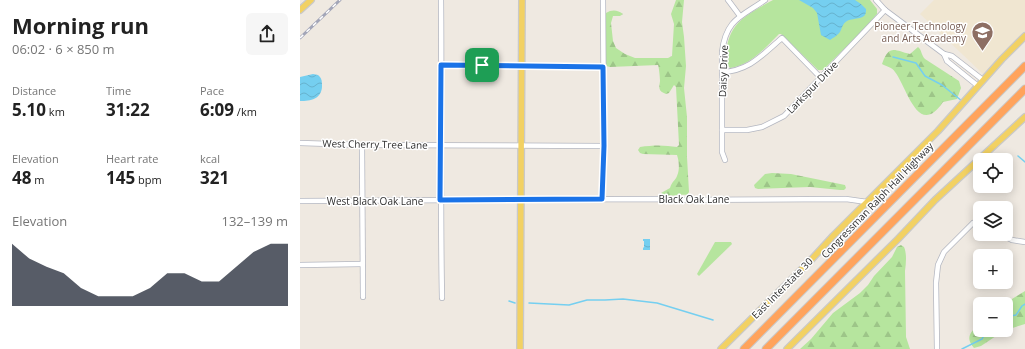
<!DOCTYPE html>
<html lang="en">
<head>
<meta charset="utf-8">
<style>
	:root { --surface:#fff; --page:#f6f6f6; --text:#222; --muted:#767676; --accent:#111827 }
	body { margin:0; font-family:"Open Sans",sans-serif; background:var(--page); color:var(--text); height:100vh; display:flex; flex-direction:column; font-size:15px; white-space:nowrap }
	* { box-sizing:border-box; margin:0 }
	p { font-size:13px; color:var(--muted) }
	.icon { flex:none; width:22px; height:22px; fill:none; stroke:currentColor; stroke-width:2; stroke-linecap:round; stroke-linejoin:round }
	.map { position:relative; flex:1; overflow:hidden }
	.details { display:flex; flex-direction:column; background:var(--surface); width:300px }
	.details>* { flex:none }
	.tools { position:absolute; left:673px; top:153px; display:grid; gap:8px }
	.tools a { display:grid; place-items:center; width:40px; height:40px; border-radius:6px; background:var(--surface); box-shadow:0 2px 10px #0003; font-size:20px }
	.pin { position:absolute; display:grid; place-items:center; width:34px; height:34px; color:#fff; margin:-17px; border-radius:8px; box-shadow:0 2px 6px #0006 }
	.round { display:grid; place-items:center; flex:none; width:42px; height:42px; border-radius:6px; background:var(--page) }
	.headline { display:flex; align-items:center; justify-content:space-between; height:68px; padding:0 12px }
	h1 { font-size:22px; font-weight:700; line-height:30px }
	.metrics { display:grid; grid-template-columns:repeat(3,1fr); gap:6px; height:68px; padding:4px 12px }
	.metrics div { display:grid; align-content:center }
	.metrics b { font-size:17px; font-weight:700 }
	.metrics small { font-size:11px; font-weight:400 }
	.metrics p { font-size:11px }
	.chart { height:112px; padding:8px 12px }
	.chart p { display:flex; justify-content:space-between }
	.chart svg { width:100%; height:72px; margin-top:4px; fill:var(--accent); opacity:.7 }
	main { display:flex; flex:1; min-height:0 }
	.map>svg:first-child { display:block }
	.education { fill:#f0e6d1 }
	.forest { fill:url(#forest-firs) }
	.park { fill:#b6e59e }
	.water { fill:url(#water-waves) }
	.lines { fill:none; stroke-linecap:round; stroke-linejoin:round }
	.stream { stroke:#75cff0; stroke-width:1.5 }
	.minor-casing { stroke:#b4b7c1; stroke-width:6 }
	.major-casing { stroke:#c9c9c9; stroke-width:8 }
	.highway-casing { stroke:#c9c9c9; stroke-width:9 }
	.minor { stroke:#fff; stroke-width:4.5 }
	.major { stroke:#f2d163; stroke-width:5.5 }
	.highway { stroke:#ffa35c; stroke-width:7 }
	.rail-casing { stroke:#a3a6b8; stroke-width:3 }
	.rail { stroke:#fff; stroke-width:1.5; stroke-dasharray:4.5; stroke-linecap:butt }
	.route-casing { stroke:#fff; stroke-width:8 }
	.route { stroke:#1a73e8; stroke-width:5 }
	.labels { text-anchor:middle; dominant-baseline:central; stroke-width:3; stroke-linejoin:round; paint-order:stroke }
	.education-label { font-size:10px; fill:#785e54; stroke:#fff; text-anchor:end }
	.street-label { font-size:10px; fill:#2e2e2e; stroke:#fff }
</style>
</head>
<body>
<main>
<section class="details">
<div class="headline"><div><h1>Morning run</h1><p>06:02 · 6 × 850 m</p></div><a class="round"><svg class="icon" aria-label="share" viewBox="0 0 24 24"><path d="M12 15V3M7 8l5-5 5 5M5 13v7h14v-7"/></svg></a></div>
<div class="metrics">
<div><p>Distance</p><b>5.10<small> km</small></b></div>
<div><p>Time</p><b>31:22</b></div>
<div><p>Pace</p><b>6:09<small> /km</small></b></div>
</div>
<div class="metrics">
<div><p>Elevation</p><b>48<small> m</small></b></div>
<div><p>Heart rate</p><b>145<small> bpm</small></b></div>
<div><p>kcal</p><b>321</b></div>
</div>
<div class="chart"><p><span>Elevation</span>132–139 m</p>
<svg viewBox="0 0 160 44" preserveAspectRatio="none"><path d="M0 44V6L10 15L20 20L30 24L40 33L50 38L60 38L70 38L80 33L90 24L100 24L110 29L120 29L130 20L140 11L150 6L160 6V44z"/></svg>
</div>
</section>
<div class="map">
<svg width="725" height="349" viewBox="0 0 725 349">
	<defs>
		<pattern id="forest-firs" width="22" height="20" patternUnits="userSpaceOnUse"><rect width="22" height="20" fill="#b6e59e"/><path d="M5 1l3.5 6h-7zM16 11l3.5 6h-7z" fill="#9dc588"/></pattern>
		<pattern id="water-waves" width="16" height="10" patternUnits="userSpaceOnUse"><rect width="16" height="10" fill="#75cff0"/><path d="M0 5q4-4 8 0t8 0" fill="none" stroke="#66b2ce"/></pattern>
	</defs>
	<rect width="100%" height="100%" fill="#efe9e1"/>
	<!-- education -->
	<path class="education" d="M634,0H725V31L683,74L620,14Z"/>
	<!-- forest -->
	<g class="forest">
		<path d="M376,0H384L382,22L384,37L386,66L384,88L387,117V157L389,192L387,195C379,194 367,198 361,193L370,188C372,181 375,181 377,176C380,170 379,161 377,155L343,154L340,153L338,150L340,147C353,145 365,145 377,147L379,145L376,87L374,85L369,93L366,94C358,91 359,88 360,81C360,78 359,67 358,65L310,67L306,66L305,23L306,13C312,9 318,10 323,14L320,16H313L311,23L313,41L316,48L325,54L335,58H368L372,56L374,24L371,14Z"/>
		<path d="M618,47C622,50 621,55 625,59L659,81L661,88L657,99L643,102C618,139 607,87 595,72C592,67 587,67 582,64C589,44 594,50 610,54Z"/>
		<path d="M472,173L491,174L545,185L546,188L544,190H540L510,187L458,189L455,188L454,185L465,174Z"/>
		<path d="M601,245L604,247C607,254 606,263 605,271L606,337L610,349H500L511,339L533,313L560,293L568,285L574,276L592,257L597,247Z"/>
		<path d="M725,291V324L706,330V304H704Z"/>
		<path d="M680,322V330H705L681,346L674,348C664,336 672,332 680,322Z"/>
	</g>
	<!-- park -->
	<g class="park">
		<path d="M473,0H570L577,9V14L562,31L523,70H518L481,34H479C465,48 451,65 430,68L426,64C425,25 442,17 473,0Z"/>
		<path d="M415,242H431L432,244L399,276L397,274Z"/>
	</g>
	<!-- water -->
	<g class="water">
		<path d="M499,0H555L561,4L566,9C567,21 555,17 547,21C543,23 542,28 540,32C538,35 533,38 530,40L521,35L517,13L513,8Z"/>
		<path d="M13,74L18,75C22,78 22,82 22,87C21,99 11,101 0,101V77Z"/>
		<path d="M343,239H350V250H343V248L344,247V241H343Z"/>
	</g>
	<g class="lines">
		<!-- stream -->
		<g class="stream">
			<path d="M593,57L616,63L625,76L642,85L662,101"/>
			<path d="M718,156L725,162"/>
			<path d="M209,301L215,303"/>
			<path d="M229,303L269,305L287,300H305L323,299L357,303L413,320"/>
			<path d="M706,317L716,315L722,306L725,304"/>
			<path d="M662,349L682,339L687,330"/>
		</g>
		<defs>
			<g id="minor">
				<path d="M141,0C142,99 140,199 142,298"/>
				<path d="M428,0L440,16"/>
				<path d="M576,0L585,10L644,54L652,56L683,80"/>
				<path d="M644,54L647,61L678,86"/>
				<path d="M141,65L303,67"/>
				<path d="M422,72C449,71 462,55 482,38L521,78"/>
				<path d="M422,130H447L462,127L484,116L585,10"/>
				<path d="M0,143L62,145L304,146"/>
				<path d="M62,145L63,297"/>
				<path d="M425,160L422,152V52C426,19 441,17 465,0"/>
				<path d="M302,199L304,146L303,0"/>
				<path d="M0,201L358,199L368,200L546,199L567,202"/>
				<path d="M700,234L712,240L725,242"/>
				<path d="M0,265L62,264"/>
				<path d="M637,349L636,283L638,265L644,252L673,223L680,221"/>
			</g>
			<g id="major">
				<path d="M0,10L11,0"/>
				<path d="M220,349L222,0"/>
				<path d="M421,349L511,260L533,236L638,131L702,59L725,36"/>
				<path d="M487,349L598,239L635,200L725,117"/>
			</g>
			<g id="highway">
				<path d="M444,349L725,66"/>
				<path d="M466,349L725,89"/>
			</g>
		</defs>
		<!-- minor casing -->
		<use href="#minor" class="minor-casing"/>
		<!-- major casing -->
		<use href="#major" class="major-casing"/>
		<!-- highway casing -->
		<use href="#highway" class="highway-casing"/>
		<!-- minor -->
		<use href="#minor" class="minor"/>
		<!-- major -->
		<use href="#major" class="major"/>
		<!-- highway -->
		<use href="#highway" class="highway"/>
		<defs>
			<path id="rail" d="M0,38L40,0"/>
		</defs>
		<!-- rail casing -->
		<use href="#rail" class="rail-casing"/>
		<!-- rail -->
		<use href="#rail" class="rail"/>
	</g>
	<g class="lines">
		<defs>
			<path id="route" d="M141,65L303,67L304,146L302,199L140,200Z"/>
		</defs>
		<!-- route casing -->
		<use href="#route" class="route-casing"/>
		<!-- route -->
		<use href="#route" class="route"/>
	</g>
	<!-- icons -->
	<defs>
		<symbol id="school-pin" viewBox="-11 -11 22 30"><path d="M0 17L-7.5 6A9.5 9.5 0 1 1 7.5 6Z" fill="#8d6e63" stroke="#fff"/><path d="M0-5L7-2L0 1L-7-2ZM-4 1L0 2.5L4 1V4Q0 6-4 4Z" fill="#fff"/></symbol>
	</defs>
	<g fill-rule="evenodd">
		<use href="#school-pin" x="670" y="20" width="25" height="34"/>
	</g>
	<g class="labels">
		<!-- education labels -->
		<g class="education-label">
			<text x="666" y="26">Pioneer Technology<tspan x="666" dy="12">and Arts Academy</tspan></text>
		</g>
		<!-- street labels -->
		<g class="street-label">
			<text transform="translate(423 71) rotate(-88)">Daisy Drive</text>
			<text transform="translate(512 87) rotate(-46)">Larkspur Drive</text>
			<text transform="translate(75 144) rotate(1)">West Cherry Tree Lane</text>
			<text x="394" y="199">Black Oak Lane</text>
			<text transform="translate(577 200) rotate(-46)">Congressman Ralph Hall Highway</text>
			<text x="75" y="201">West Black Oak Lane</text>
			<text transform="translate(482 288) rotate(-45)">East Interstate 30</text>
		</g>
	</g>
</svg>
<div class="tools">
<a><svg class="icon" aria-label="locate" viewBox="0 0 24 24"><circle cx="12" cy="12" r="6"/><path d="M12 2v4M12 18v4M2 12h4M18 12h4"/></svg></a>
<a><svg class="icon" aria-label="layers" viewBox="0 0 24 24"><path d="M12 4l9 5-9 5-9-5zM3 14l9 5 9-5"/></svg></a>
<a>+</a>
<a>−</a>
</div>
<div class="pin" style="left:182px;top:65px;background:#1e9e55"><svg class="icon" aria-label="arrive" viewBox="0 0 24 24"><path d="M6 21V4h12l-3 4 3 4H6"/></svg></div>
</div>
</main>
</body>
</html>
